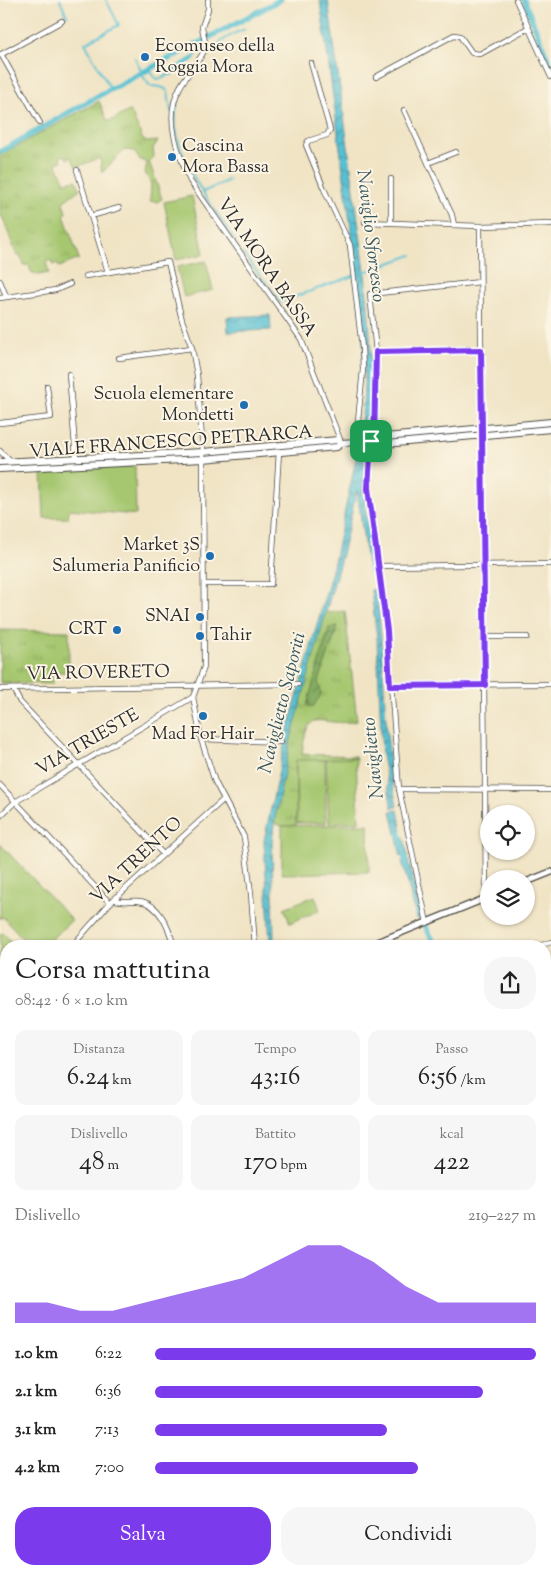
<!DOCTYPE html>
<html lang="it">
<head>
<meta charset="utf-8">
<style>
	:root { --surface:#fff; --page:#f6f6f6; --text:#222; --muted:#767676; --accent:#7c3aed }
	body { margin:0; font-family:"Sorts Mill Goudy",serif; background:var(--page); color:var(--text); height:100vh; display:flex; flex-direction:column; font-size:19px; white-space:nowrap }
	* { box-sizing:border-box; margin:0 }
	p { font-size:16px; color:var(--muted) }
	.icon { flex:none; width:28px; height:28px; fill:none; stroke:currentColor; stroke-width:2; stroke-linecap:round; stroke-linejoin:round }
	.map { position:relative; flex:1; overflow:hidden }
	.drawer { position:absolute; left:0px; top:940px; width:551px; height:635px; display:flex; flex-direction:column; background:var(--surface); border-radius:20px 20px 0 0; box-shadow:0 1px 4px #0004 }
	.drawer>* { flex:none }
	.fabs { position:absolute; left:480px; top:805px; display:grid; gap:10px }
	.fabs a { display:grid; place-items:center; width:55px; height:55px; border-radius:50%; background:var(--surface); box-shadow:0 1px 4px #0004; font-size:25px }
	.pin { position:absolute; display:grid; place-items:center; width:42px; height:42px; color:#fff; margin:-21px; border-radius:10px; box-shadow:0 2px 8px #0006 }
	.round { display:grid; place-items:center; flex:none; width:52px; height:52px; border-radius:20px; background:var(--page) }
	.headline { display:flex; align-items:center; justify-content:space-between; height:85px; padding:0 15px }
	h1 { font-size:28px; font-weight:600; line-height:38px }
	.stats { display:grid; grid-template-columns:repeat(3,1fr); gap:8px; height:85px; padding:5px 15px }
	.stats div { display:grid; align-content:center; border-radius:12px; background:var(--page); text-align:center }
	.stats b { font-size:25px; font-weight:600 }
	.stats small { font-size:14px; font-weight:400 }
	.stats p { font-size:14px }
	.chart { height:140px; padding:10px 15px }
	.chart p { display:flex; justify-content:space-between }
	.chart svg { width:100%; height:90px; margin-top:5px; fill:var(--accent); opacity:.7 }
	.cta { display:flex; gap:10px; margin-top:auto; padding:10px 15px }
	.cta a { flex:1; height:58px; border-radius:20px; background:var(--accent); color:#fff; font-size:20px; font-weight:600; line-height:58px; text-align:center }
	.cta a+a { background:var(--page); color:var(--text) }
	ul { padding:0 15px; list-style:none; font-size:16px }
	li { display:grid; grid-template-columns:80px 60px 1fr; align-items:center; height:38px }
	li i { height:12px; border-radius:6px; background:var(--accent) }
	.map>svg:first-child { display:block }
	.grass { fill:url(#grass-tufts); stroke:#68794d }
	.forest { fill:url(#forest-crowns); stroke:#586c46 }
	.park { fill:#a6c76f; stroke:#68794d }
	.water { fill:url(#water-waves); stroke:#41767f }
	.lines { fill:none; stroke-linecap:round; stroke-linejoin:round }
	.stream { stroke:#57c1d3; stroke-width:2 }
	.canal { stroke:#57c1d3; stroke-width:5.5 }
	.minor-casing { stroke:#494742; stroke-width:6 }
	.tertiary-casing { stroke:#494742; stroke-width:8 }
	.secondary-casing { stroke:#494742; stroke-width:8 }
	.minor { stroke:#fff; stroke-width:4.5 }
	.tertiary { stroke:#fff; stroke-width:5.5 }
	.secondary { stroke:#fff; stroke-width:6 }
	.rail-casing { stroke:#2b2b2b; stroke-width:4 }
	.rail { stroke:#fcf5e5; stroke-width:2; stroke-dasharray:5.5; stroke-linecap:butt }
	.route-casing { stroke:#fff; stroke-width:10 }
	.route { stroke:#7c3aed; stroke-width:6 }
	.poi-dot { fill:#1f6fb2; stroke:#fcf5e5; stroke-width:2 }
	.labels { text-anchor:middle; dominant-baseline:central; stroke-width:4; stroke-linejoin:round; paint-order:stroke }
	.poi-label { font-size:18px; fill:#2b2b2b; stroke:#fcf5e5; text-anchor:end }
	.street-label { font-size:18px; fill:#2b2b2b; stroke:#fcf5e5 }
	.water-label { font-size:19px; font-style:italic; fill:#38585d; stroke:#fcf5e5 }
</style>
</head>
<body>
<div class="map">
<svg width="551" height="1575" viewBox="0 0 551 1575">
	<defs>
		<pattern id="grass-tufts" width="24" height="20" patternUnits="userSpaceOnUse" patternTransform="scale(1.25)"><rect width="24" height="20" fill="#a6c76f"/><path d="M3 7l-1-3M5 7V3M7 7l1-3M15 17l-1-3M17 17v-4M19 17l1-3" fill="none" stroke="#8fab60"/></pattern>
		<pattern id="forest-crowns" width="20" height="18" patternUnits="userSpaceOnUse" patternTransform="scale(1.25)"><rect width="20" height="18" fill="#84ac62"/><path d="M2 6a3 3 0 1 1 6 0M12 15a3 3 0 1 1 6 0" fill="none" stroke="#6c8c51"/></pattern>
		<pattern id="water-waves" width="16" height="10" patternUnits="userSpaceOnUse" patternTransform="scale(1.25)"><rect width="16" height="10" fill="#57c1d3"/><path d="M0 5q4-4 8 0t8 0" fill="none" stroke="#489dab"/></pattern>
	</defs>
	<rect width="100%" height="100%" fill="#fcf5e5"/>
	<filter id="ink" filterUnits="userSpaceOnUse"><feTurbulence type="fractalNoise" baseFrequency=".02" numOctaves="2"/><feDisplacementMap in="SourceGraphic" scale="10" xChannelSelector="R" yChannelSelector="G"/><feConvolveMatrix kernelMatrix="1 2 1 2 8 2 1 2 1" color-interpolation-filters="sRGB"/></filter>
	<filter id="wash" filterUnits="userSpaceOnUse"><feTurbulence type="fractalNoise" baseFrequency=".0096" numOctaves="4" result="noise"/><feDisplacementMap in="SourceGraphic" scale="20" xChannelSelector="R" yChannelSelector="G"/><feGaussianBlur stdDeviation="1.12" result="paint"/><feColorMatrix in="noise" values="0 0 0 0 0 0 0 0 0 0 0 0 0 0 0 0 0 1.4 0 .05"/><feComposite in="paint" operator="in"/></filter>
	<g filter="url(#wash)">
		<rect width="100%" height="100%" fill="#f0e4c5"/>
		<!-- grass -->
		<g class="grass">
			<path d="M99,101L107,120L110,121L129,111L131,112L143,140L147,142L158,141L153,148L154,157L149,161L162,199L157,202L150,201L151,184L145,173L147,163L139,159L134,151L124,150L102,173L100,158L76,167L71,157L67,159L65,155L60,157L62,161L56,163L65,182L76,180L80,189L63,202L66,213L64,215L79,259L59,267L57,263L53,265L52,260L46,262L49,273L38,275L31,272L29,265H24L20,255L17,256L2,216H0V155Z"/>
			<path d="M345,611L357,721C319,729 308,701 302,754L355,756L356,758L296,761V825L282,826L274,823L290,742L325,613Z"/>
			<path d="M0,630L69,631V672H52V684L0,683Z"/>
		</g>
		<!-- forest -->
		<path class="forest" d="M338,626L318,684L320,686L321,695L312,708L307,705L329,628Z"/>
		<!-- park -->
		<g class="park">
			<path d="M192,196L204,254L176,260L164,202Z"/>
			<path d="M206,261L213,290L184,297L177,267Z"/>
			<path d="M135,466L136,515L69,509L68,518H44L42,471Z"/>
			<path d="M356,758L359,822L329,823L326,759Z"/>
			<path d="M296,760H325L326,823H297Z"/>
			<path d="M368,824L369,872L282,874V826Z"/>
			<path d="M0,844L72,920L44,946H30L3,917L0,919Z"/>
			<path d="M315,896L320,910L290,923L284,908Z"/>
			<path d="M3,933L16,946H6L2,956L5,961L0,965V935Z"/>
			<path d="M4,970L6,973V980L4,983L6,986V999L0,1005V973Z"/>
			<path d="M0,1089L6,1095V1111L0,1116Z"/>
			<path d="M215,1569H231L232,1575H215Z"/>
		</g>
		<!-- water -->
		<g class="water">
			<path d="M320,0H328L365,271L357,274Z"/>
			<path d="M365,273C370,328 375,380 367,435L359,436C369,378 362,332 358,275Z"/>
			<path d="M270,315L271,330L228,332L227,317Z"/>
			<path d="M367,448L363,492L373,563L367,564L357,490L342,554L290,742L274,823L272,843L274,943L270,944L264,841L286,737L333,567L358,449Z"/>
			<path d="M376,589C386,662 382,735 397,807L392,808L382,755L377,638L371,590Z"/>
			<path d="M398,810L402,832L396,834L391,811Z"/>
			<path d="M404,837L408,856L401,857L397,838Z"/>
			<path d="M408,859L422,917L417,919L402,861Z"/>
		</g>
		<g class="lines">
			<!-- stream -->
			<g class="stream">
				<path d="M60,0L67,16"/>
				<path d="M106,0L119,25L85,43L111,90"/>
				<path d="M135,58L143,74"/>
				<path d="M150,70L155,78L160,79L165,77L195,57L203,46L202,42"/>
				<path d="M142,75L150,86C177,86 165,98 172,113"/>
				<path d="M167,75L168,72L195,56"/>
				<path d="M167,75H171L194,59"/>
				<path d="M203,192L229,180"/>
				<path d="M235,241C210,200 160,146 180,94C183,87 189,81 193,75C206,53 220,38 245,29"/>
				<path d="M243,253L280,302L412,255"/>
			</g>
			<!-- canal -->
			<g class="canal">
				<path d="M524,0L551,67"/>
				<path d="M0,152L98,96L280,0"/>
				<path d="M361,455L365,430"/>
				<path d="M369,557L371,571"/>
				<path d="M398,827L407,867"/>
				<path d="M418,912L436,946"/>
				<path d="M545,1007L551,1006"/>
			</g>
		</g>
	</g>
	<g filter="url(#ink)">
		<g class="lines">
			<defs>
				<g id="minor">
					<path d="M208,0V9L202,27L206,47C200,62 186,74 179,89C164,118 178,154 190,181L301,339L341,442"/>
					<path d="M516,0L551,77"/>
					<path d="M1,54L40,123"/>
					<path d="M0,55L62,21"/>
					<path d="M311,63L330,130L327,135L308,141L306,145L324,189L350,245L351,254L362,348L363,369L356,442"/>
					<path d="M376,77L454,35L460,36L472,53L480,54L528,28"/>
					<path d="M404,110L452,215L454,225"/>
					<path d="M428,163L456,152"/>
					<path d="M77,170L108,272"/>
					<path d="M91,216L119,208"/>
					<path d="M365,222L480,226L551,224"/>
					<path d="M391,223V179"/>
					<path d="M480,226L486,898"/>
					<path d="M86,276L168,262L182,320L192,348L197,375L203,452L204,667L193,697L201,739L215,782L244,837L251,894L255,946"/>
					<path d="M0,281L6,296"/>
					<path d="M0,298L56,290L70,284"/>
					<path d="M376,352L481,349"/>
					<path d="M119,358L192,348"/>
					<path d="M69,374L76,458"/>
					<path d="M0,423L51,417L47,386"/>
					<path d="M374,440L376,352L370,294L480,282"/>
					<path d="M371,441L368,488L387,631L399,789L427,923"/>
					<path d="M0,451L10,461"/>
					<path d="M378,566L551,564"/>
					<path d="M205,584H271L279,451"/>
					<path d="M483,637H527"/>
					<path d="M390,685L551,684"/>
					<path d="M0,689L298,684"/>
					<path d="M13,689L20,702L163,854"/>
					<path d="M201,739L281,742"/>
					<path d="M0,785L110,903"/>
					<path d="M399,789L551,790"/>
					<path d="M0,816L15,802L193,697"/>
					<path d="M115,900C123,903 130,900 139,901C160,903 169,929 174,946"/>
					<path d="M72,946L110,903L224,799"/>
					<path d="M539,946L551,942"/>
					<path d="M0,1021L6,1015"/>
					<path d="M545,1110L551,1111"/>
					<path d="M545,1150H551"/>
					<path d="M0,1212L6,1214"/>
					<path d="M546,1265L551,1267"/>
					<path d="M545,1388L551,1373"/>
					<path d="M0,1488L6,1486"/>
					<path d="M0,1530L6,1544"/>
					<path d="M16,1569L19,1575"/>
					<path d="M167,1569L169,1575"/>
					<path d="M316,1569L319,1575"/>
					<path d="M135,1570L152,1569"/>
					<path d="M94,1575L96,1569"/>
					<path d="M380,1575L381,1569"/>
					<path d="M476,1575L478,1569"/>
				</g>
				<g id="tertiary">
					<path d="M526,882L551,872"/>
					<path d="M368,946L489,897"/>
					<path d="M545,1055L551,1054"/>
					<path d="M0,1068L6,1065"/>
					<path d="M545,1268L551,1187"/>
					<path d="M545,1277L551,1282"/>
					<path d="M545,1429L551,1413"/>
					<path d="M490,1575L492,1569"/>
				</g>
				<g id="secondary">
					<path d="M375,441L385,444L551,429"/>
					<path d="M0,462L203,452L338,440L341,443L371,441L385,437L551,422"/>
					<path d="M0,469L203,459L337,447L341,443"/>
				</g>
			</defs>
			<!-- minor casing -->
			<use href="#minor" class="minor-casing"/>
			<!-- tertiary casing -->
			<use href="#tertiary" class="tertiary-casing"/>
			<!-- secondary casing -->
			<use href="#secondary" class="secondary-casing"/>
			<!-- minor -->
			<use href="#minor" class="minor"/>
			<!-- tertiary -->
			<use href="#tertiary" class="tertiary"/>
			<!-- secondary -->
			<use href="#secondary" class="secondary"/>
			<defs>
				<path id="rail" d="M544,1575L551,1555"/>
			</defs>
			<!-- rail casing -->
			<use href="#rail" class="rail-casing"/>
			<!-- rail -->
			<use href="#rail" class="rail"/>
		</g>
	</g>
	<g class="lines" filter="url(#ink)">
		<defs>
			<path id="route" d="M481,350L485,685L390,686L387,631L368,488L371,441L374,440L376,352Z"/>
		</defs>
		<!-- route casing -->
		<use href="#route" class="route-casing"/>
		<!-- route -->
		<use href="#route" class="route"/>
	</g>
	<!-- markers -->
	<g class="poi-dot">
		<circle cx="145" cy="57" r="5"/>
		<circle cx="172" cy="157" r="5"/>
		<circle cx="244" cy="405" r="5"/>
		<circle cx="210" cy="556" r="5"/>
		<circle cx="200" cy="617" r="5"/>
		<circle cx="117" cy="630" r="5"/>
		<circle cx="200" cy="636" r="5"/>
		<circle cx="203" cy="716" r="5"/>
	</g>
	<g class="labels">
		<!-- poi labels -->
		<g class="poi-label">
			<text x="155" y="47" text-anchor="start">Ecomuseo della<tspan x="155" dy="21">Roggia Mora</tspan></text>
			<text x="182" y="147" text-anchor="start">Cascina<tspan x="182" dy="21">Mora Bassa</tspan></text>
			<text x="234" y="395">Scuola elementare<tspan x="234" dy="21">Mondetti</tspan></text>
			<text x="200" y="546">Market 3S<tspan x="200" dy="21">Salumeria Panificio</tspan></text>
			<text x="190" y="617">SNAI</text>
			<text x="107" y="630">CRT</text>
			<text x="210" y="636" text-anchor="start">Tahir</text>
			<text x="203" y="735" text-anchor="middle">Mad For Hair</text>
		</g>
		<!-- street labels -->
		<g class="street-label">
			<text transform="translate(266 268) rotate(56)">VIA MORA BASSA</text>
			<text transform="translate(171 443) rotate(-4)">VIALE FRANCESCO PETRARCA</text>
			<text transform="translate(98 674) rotate(-1)">VIA ROVERETO</text>
			<text transform="translate(88 743) rotate(-30)">VIA TRIESTE</text>
			<text transform="translate(137 861) rotate(-43)">VIA TRENTO</text>
		</g>
		<!-- water labels -->
		<g class="water-label">
			<text transform="translate(370 236) rotate(83)">Naviglio Sforzesco</text>
			<text transform="translate(283 703) rotate(-76)">Naviglietto Saporiti</text>
			<text transform="translate(374 758) rotate(-96)">Naviglietto</text>
		</g>
	</g>
</svg>
<div class="fabs">
<a><svg class="icon" aria-label="locate" viewBox="0 0 24 24"><circle cx="12" cy="12" r="6"/><path d="M12 2v4M12 18v4M2 12h4M18 12h4"/></svg></a>
<a><svg class="icon" aria-label="layers" viewBox="0 0 24 24"><path d="M12 4l9 5-9 5-9-5zM3 14l9 5 9-5"/></svg></a>
</div>
<div class="pin" style="left:371px;top:441px;background:#1e9e55"><svg class="icon" aria-label="arrive" viewBox="0 0 24 24"><path d="M6 21V4h12l-3 4 3 4H6"/></svg></div>
<section class="drawer">
<div class="headline"><div><h1>Corsa mattutina</h1><p>08:42 · 6 × 1.0 km</p></div><a class="round"><svg class="icon" aria-label="share" viewBox="0 0 24 24"><path d="M12 15V3M7 8l5-5 5 5M5 13v7h14v-7"/></svg></a></div>
<div class="stats">
<div><p>Distanza</p><b>6.24<small> km</small></b></div>
<div><p>Tempo</p><b>43:16</b></div>
<div><p>Passo</p><b>6:56<small> /km</small></b></div>
</div>
<div class="stats">
<div><p>Dislivello</p><b>48<small> m</small></b></div>
<div><p>Battito</p><b>170<small> bpm</small></b></div>
<div><p>kcal</p><b>422</b></div>
</div>
<div class="chart"><p><span>Dislivello</span>219–227 m</p>
<svg viewBox="0 0 160 44" preserveAspectRatio="none"><path d="M0 44V34L10 34L20 38L30 38L40 34L50 30L60 26L70 22L80 14L90 6L100 6L110 14L120 26L130 34L140 34L150 34L160 34V44z"/></svg>
</div>
<ul>
<li><b>1.0 km</b>6:22<i style="width:100%"></i></li>
<li><b>2.1 km</b>6:36<i style="width:86%"></i></li>
<li><b>3.1 km</b>7:13<i style="width:61%"></i></li>
<li><b>4.2 km</b>7:00<i style="width:69%"></i></li>
</ul>
<div class="cta"><a>Salva</a><a>Condividi</a></div>
</section>
</div>
</body>
</html>
